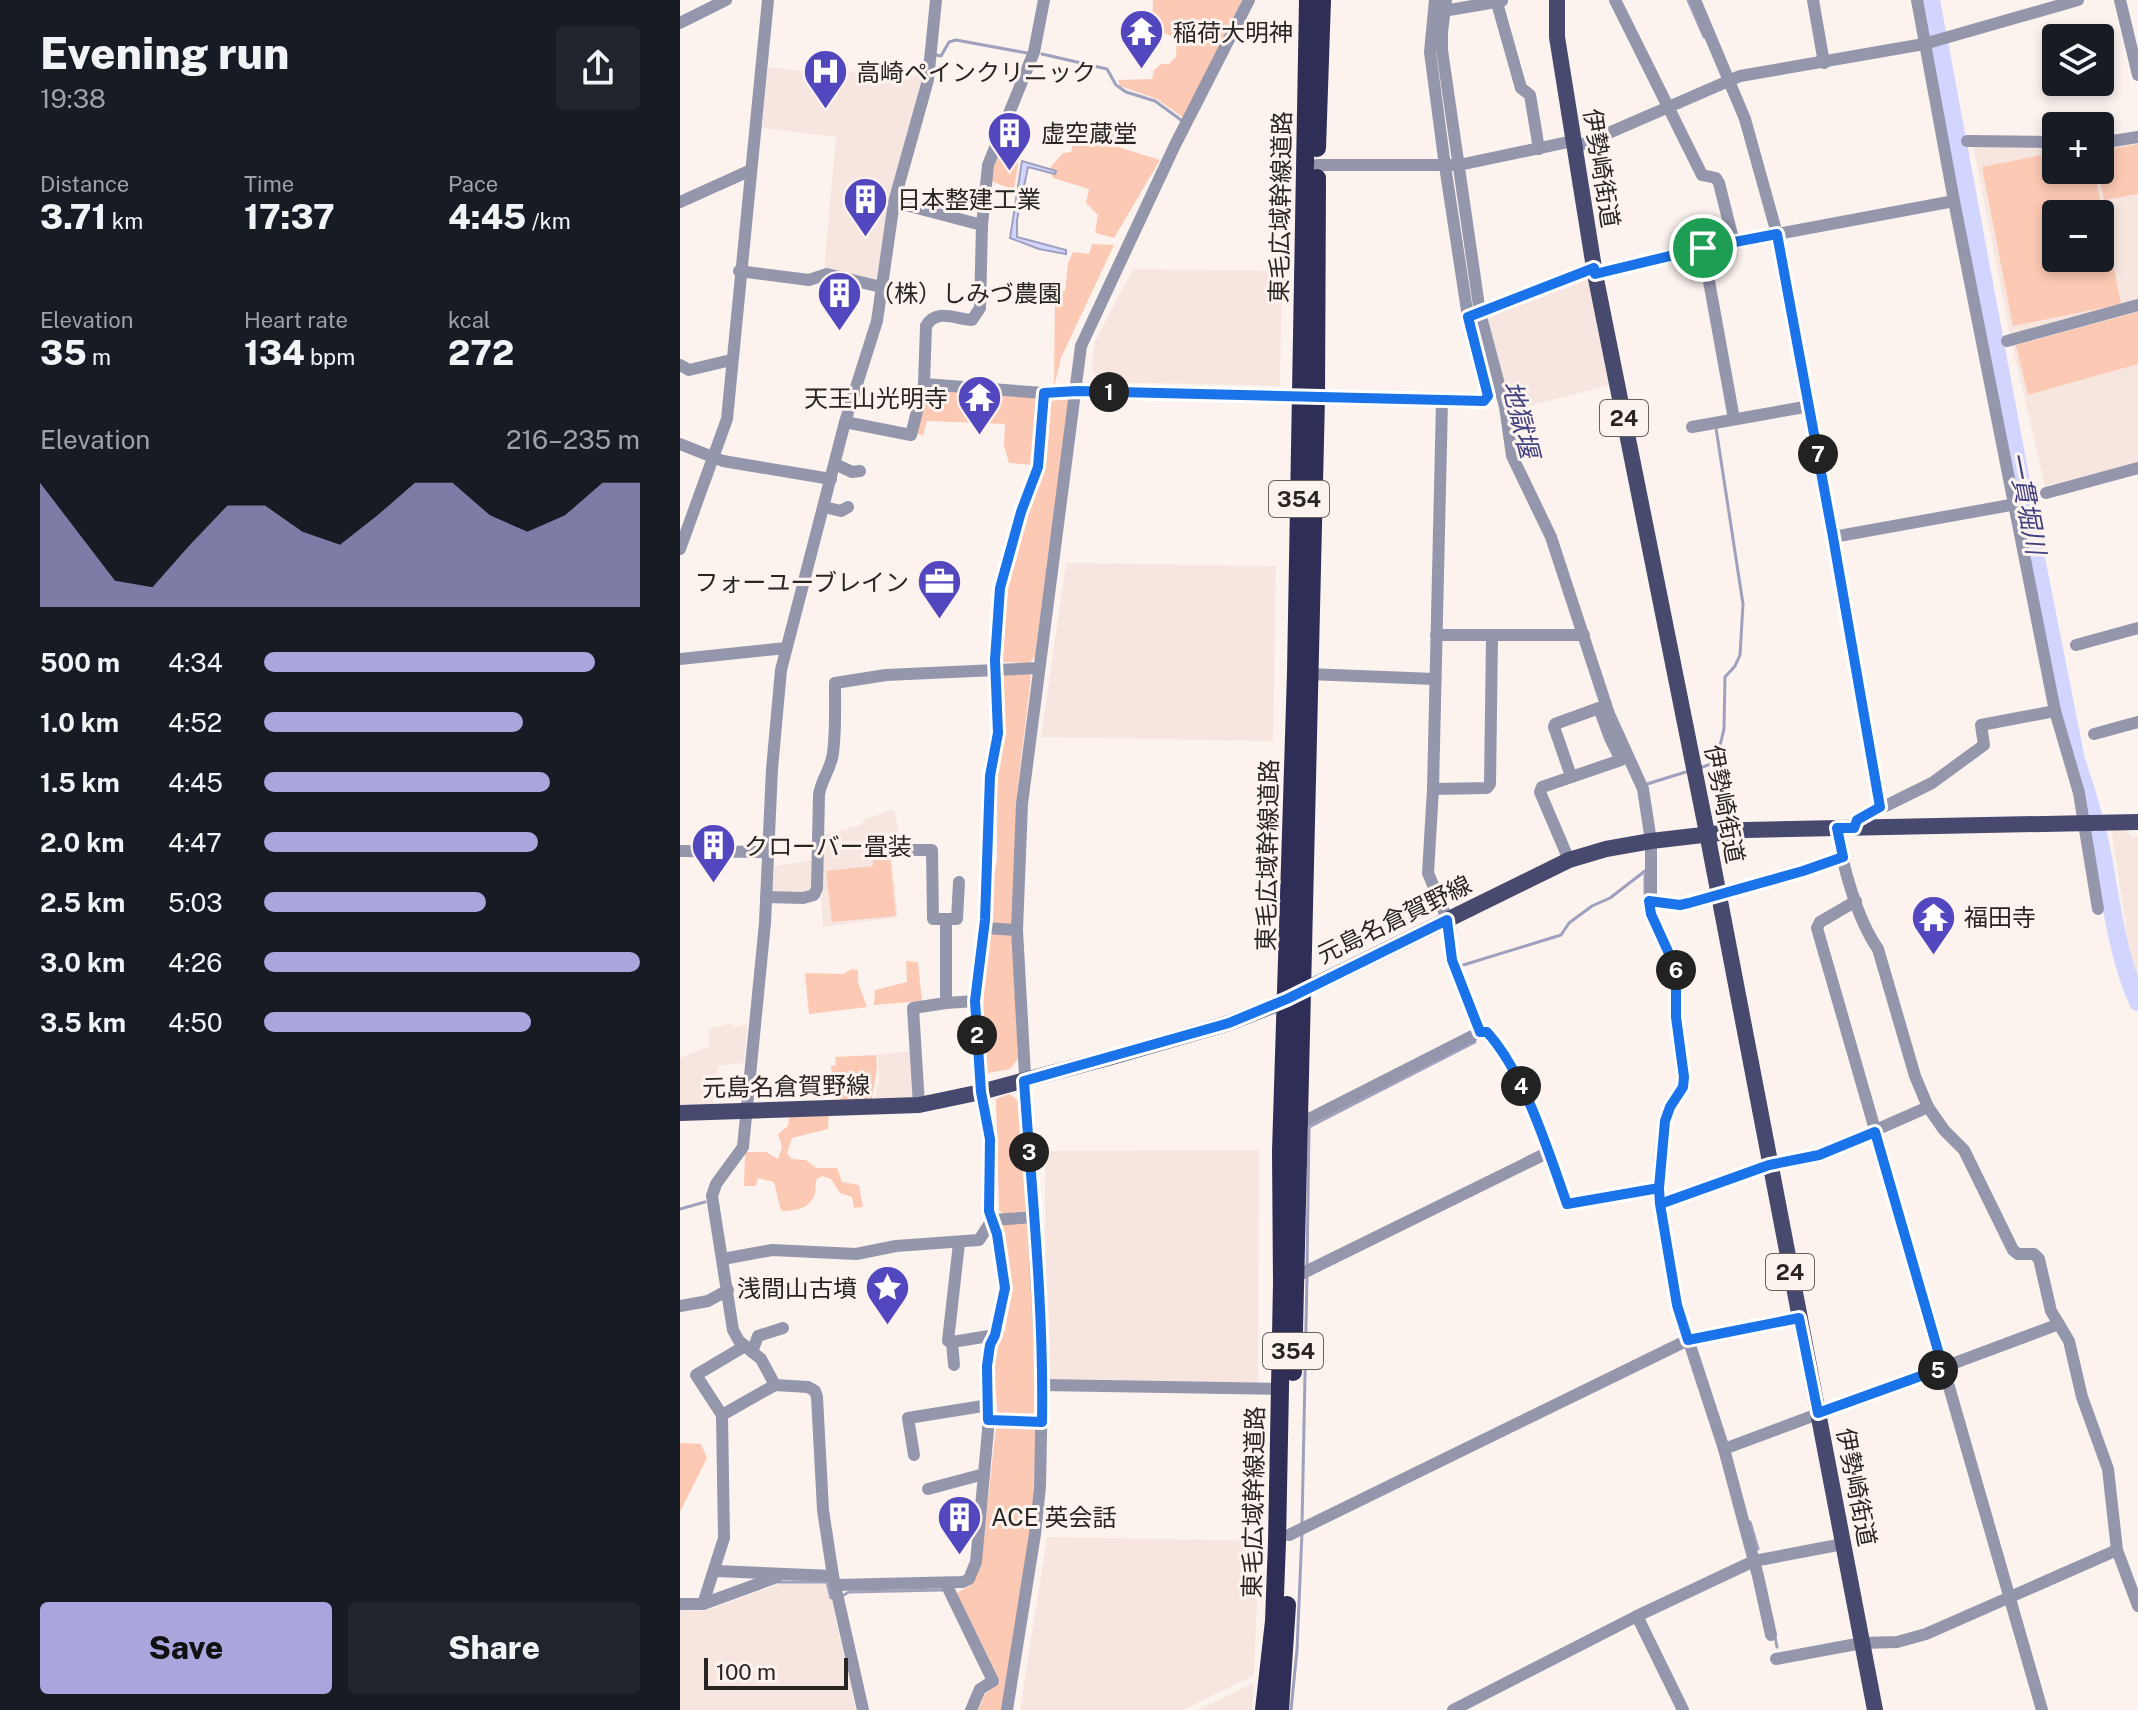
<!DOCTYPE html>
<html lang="en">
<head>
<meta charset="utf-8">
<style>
	:root { --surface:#171b24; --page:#20242c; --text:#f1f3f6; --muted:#9ea1a6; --accent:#a9a6dd }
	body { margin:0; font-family:"Public Sans","Noto Sans JP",sans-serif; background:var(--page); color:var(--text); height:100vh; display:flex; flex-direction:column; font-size:30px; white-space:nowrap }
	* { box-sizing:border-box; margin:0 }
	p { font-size:26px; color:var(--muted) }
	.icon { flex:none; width:44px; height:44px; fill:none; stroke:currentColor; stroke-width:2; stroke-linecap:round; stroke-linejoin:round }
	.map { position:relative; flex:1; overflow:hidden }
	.sheet { display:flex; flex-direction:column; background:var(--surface); width:680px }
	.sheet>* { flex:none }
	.tools { position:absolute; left:1362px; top:24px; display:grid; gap:16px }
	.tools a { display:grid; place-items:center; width:72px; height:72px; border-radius:8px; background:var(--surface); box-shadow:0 4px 12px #0003; font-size:40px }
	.scale { position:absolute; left:24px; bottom:20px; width:144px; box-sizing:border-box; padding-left:8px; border:4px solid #282523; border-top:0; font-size:22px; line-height:28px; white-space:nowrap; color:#282523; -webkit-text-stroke:6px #fcf3ef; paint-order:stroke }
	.pin { position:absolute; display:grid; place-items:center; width:68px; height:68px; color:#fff; margin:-34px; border:4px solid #fff; border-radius:50%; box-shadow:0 2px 8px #0007 }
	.km { position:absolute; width:40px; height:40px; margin:-20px; border-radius:50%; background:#222; color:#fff; font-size:22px; line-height:40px; text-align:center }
	.round { display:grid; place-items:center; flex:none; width:84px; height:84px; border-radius:8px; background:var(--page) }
	.head { display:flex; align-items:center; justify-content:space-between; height:136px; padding:0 40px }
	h1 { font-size:44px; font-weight:800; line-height:60px }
	.stats { display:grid; grid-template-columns:repeat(3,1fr); gap:12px; height:136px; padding:8px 40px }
	.stats div { display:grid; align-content:center }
	.stats b { font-size:34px; font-weight:800 }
	.stats small { font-size:22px; font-weight:400 }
	.stats p { font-size:22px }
	.chart { height:224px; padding:16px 40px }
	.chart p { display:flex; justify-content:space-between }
	.chart svg { width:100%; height:144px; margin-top:8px; fill:var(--accent); opacity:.7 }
	.button { display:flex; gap:16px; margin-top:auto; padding:16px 40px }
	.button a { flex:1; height:92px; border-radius:8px; background:var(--accent); color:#111; font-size:32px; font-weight:800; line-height:92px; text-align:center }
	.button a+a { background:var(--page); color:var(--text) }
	ul { padding:0 40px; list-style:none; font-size:26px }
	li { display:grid; grid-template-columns:128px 96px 1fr; align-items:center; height:60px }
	li i { height:20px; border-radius:10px; background:var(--accent) }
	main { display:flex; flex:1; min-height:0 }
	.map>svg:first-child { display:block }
	.built { fill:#f7e6df; fill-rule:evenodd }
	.green { fill:#fcc9b4; fill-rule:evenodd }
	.water { fill:#d2d5ff; stroke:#9fa0bd; stroke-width:2 }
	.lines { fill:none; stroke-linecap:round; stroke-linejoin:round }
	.stream { stroke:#9fa0bd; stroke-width:3 }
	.river { stroke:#d2d5ff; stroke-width:18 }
	.minor { stroke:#9496ac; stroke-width:12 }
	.major { stroke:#47496e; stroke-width:16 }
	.highway { stroke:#2e2e57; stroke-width:18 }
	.route-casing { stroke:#fff; stroke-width:16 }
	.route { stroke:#1a73e8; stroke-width:10 }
	.labels { text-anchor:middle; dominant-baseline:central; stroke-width:6; stroke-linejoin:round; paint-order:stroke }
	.shield { fill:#fcf3ef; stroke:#686360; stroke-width:2 }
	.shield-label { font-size:22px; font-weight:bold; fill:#282523 }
	.poi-label { font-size:24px; fill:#282523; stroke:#fcf3ef; text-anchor:start }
	.street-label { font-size:24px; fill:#282523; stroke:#fcf3ef }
	.water-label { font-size:26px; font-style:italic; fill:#434280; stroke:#fcf3ef }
</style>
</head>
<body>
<main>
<section class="sheet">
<div class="head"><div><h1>Evening run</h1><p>19:38</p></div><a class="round"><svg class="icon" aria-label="share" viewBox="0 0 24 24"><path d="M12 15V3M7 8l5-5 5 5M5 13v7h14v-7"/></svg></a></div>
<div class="stats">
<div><p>Distance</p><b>3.71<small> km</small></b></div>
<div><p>Time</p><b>17:37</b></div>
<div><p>Pace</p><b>4:45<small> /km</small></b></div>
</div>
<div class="stats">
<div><p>Elevation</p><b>35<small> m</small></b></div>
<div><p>Heart rate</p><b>134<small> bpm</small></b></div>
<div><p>kcal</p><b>272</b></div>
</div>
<div class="chart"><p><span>Elevation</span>216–235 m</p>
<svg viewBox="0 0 160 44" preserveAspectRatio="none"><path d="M0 44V6L10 21L20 36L30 38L40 25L50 13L60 13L70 21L80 25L90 16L100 6L110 6L120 16L130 21L140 16L150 6L160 6V44z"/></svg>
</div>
<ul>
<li><b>500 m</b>4:34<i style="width:88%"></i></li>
<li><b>1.0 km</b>4:52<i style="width:69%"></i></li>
<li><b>1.5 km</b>4:45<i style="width:76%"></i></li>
<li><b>2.0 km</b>4:47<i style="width:73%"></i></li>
<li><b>2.5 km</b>5:03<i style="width:59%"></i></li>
<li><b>3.0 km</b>4:26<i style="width:100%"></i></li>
<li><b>3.5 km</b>4:50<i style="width:71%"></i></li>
</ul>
<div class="button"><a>Save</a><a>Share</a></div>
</section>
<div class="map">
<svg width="1458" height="1710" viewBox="0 0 1458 1710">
	<rect width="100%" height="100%" fill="#fcf3ef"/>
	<!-- built -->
	<g class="built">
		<path d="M88,67L149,74L150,70L242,77L210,195L196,284L144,271L156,137L82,128Z"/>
		<path d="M1458,140V463L1365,486L1332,345L1293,144L1376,145V170H1420V146ZM1376,214H1420V258H1376Z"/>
		<path d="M453,269L602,271L600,386L421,382L412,370L414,343Z"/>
		<path d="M905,277L910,281L930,385L829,411L804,317Z"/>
		<path d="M386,563L596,566L593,741L361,737Z"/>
		<path d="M214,809L222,849L211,852L218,917L143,927L141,893H92L94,866L141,859L140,836L180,825L186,819Z"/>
		<path d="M1431,827H1446L1451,837H1458V977L1450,956Z"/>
		<path d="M51,1023L55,1027L67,1024L64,1063L37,1066L38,1095L33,1097V1105L0,1107V1058L29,1046V1029Z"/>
		<path d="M234,1051L236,1094L230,1099L195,1103L197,1085H199L198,1054Z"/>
		<path d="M579,1150L578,1383L366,1380L365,1151Z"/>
		<path d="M367,1537L580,1541L574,1675L503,1710H340Z"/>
		<path d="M147,1581L176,1710H0V1610L25,1611L102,1583Z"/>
		<path d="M574,1683L572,1710H517Z"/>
	</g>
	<!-- green -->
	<g class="green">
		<path d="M473,0H562L504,118L477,99L440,86L438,80L472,79L474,70L481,64H489L496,57L497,38C477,33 471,20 473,0Z"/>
		<path d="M416,124L433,130L435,146L480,160L434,238L415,233L418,215L406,203L409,189L373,178L370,168L383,153L391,152L396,134Z"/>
		<path d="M1458,144V194L1424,200L1418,170L1420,151Z"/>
		<path d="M316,149L339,158L334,190L308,180Z"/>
		<path d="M1376,152V170H1414L1441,304L1333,326L1302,167ZM1376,214H1420V258H1376Z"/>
		<path d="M412,244L434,245L381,358L374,387L375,290L385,291L388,263L393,252L409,254Z"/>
		<path d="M1458,312V364L1348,395L1336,345Z"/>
		<path d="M247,389L356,397L352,465L329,463L324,446L325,424L247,421L243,435L236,434Z"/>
		<path d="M389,396L355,656L350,663L324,662L322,660L328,586L343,520L364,468L370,400L372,397Z"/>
		<path d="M324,673H349L351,677L337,793L334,921L331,925L312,923L313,877L317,861V781L324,731Z"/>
		<path d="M210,858L216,916L152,922L146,871L193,866V860Z"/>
		<path d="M329,933L334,940L338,1059L330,1069L308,1073L303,1011L306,940L312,935Z"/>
		<path d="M226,961L238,962L242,1001L194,1005L195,990L227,982Z"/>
		<path d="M172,969L178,970V983L187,1007L129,1014L125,973L163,974Z"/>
		<path d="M196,1055C199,1076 192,1087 192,1104L160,1103L158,1080H153L151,1066L156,1065L155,1057Z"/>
		<path d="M329,1094L339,1101L348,1207L345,1211L323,1214L319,1210L316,1099Z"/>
		<path d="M110,1110L149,1112L148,1129L112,1138L107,1153L111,1159L126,1160L136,1168H157L162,1182L179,1185L183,1207L174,1208L172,1197L160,1193L151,1179L142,1176L137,1179C135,1183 136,1188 135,1193C131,1209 115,1211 101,1211L94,1182L78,1178L76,1186H64L65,1152H86L98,1159L102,1147L98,1134L108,1126Z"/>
		<path d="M344,1221L349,1226L358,1380L356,1412L353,1416H318L313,1367L318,1339L325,1330L331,1292L322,1225Z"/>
		<path d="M316,1426H353L357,1432L350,1540L325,1710H298L305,1694L320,1682L277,1593L291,1585L301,1566Z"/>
		<path d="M0,1443L21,1444L27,1458L0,1512Z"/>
	</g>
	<!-- water -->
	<path class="water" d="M342,161L376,171L375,174L348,167L337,220V237L386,250V254L359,249L330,238Z"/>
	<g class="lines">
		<!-- stream -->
		<g class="stream">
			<path d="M1008,0L1024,37"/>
			<path d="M362,54L427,69L436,85L446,92L475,101L501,120"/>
			<path d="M256,55L261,56L269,42L276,40L347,53"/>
			<path d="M1020,768L1036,762L1044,729L1045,677L1055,666L1060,655L1063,604L1036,428"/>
			<path d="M967,784L1009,771"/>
			<path d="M965,875V910L968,923"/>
			<path d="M781,969L780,966L881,935L889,923L912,906L930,898L965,871"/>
			<path d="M0,1209L25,1202"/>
			<path d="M627,1268L629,1127L795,1042"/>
			<path d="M1070,1522L1078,1549"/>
			<path d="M622,1524L627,1276"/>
			<path d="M99,1582H147L151,1598"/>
			<path d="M164,1595L169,1592L263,1590"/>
			<path d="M1095,1637L1097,1647"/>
			<path d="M611,1710L617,1650L622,1532"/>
		</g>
		<!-- river -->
		<path class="river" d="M1251,0L1345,503L1396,760C1408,795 1419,832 1425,869C1433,914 1439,959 1458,1002"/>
		<!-- minor -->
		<g class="minor">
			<path d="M766,0L762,32V50L800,313L825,407L832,456L871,537L929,714L963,789L971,841V914L996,969V1017L1004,1077C1003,1094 991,1101 987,1116C979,1142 978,1177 980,1204L997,1305L1044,1449L1078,1576L1091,1635"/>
			<path d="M935,0L1022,175L1036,178L1039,183L1054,243"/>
			<path d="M1015,0L1065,119L1097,234L1153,537L1200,807"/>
			<path d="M1133,0L1144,63"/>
			<path d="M1237,0L1274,201L1375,711L1399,793L1418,909"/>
			<path d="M1440,0L1458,75"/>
			<path d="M817,3L841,88L850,95L859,149"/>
			<path d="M757,12L822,1"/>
			<path d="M0,23L46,0"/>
			<path d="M1287,141L1376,142"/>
			<path d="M1420,143L1458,137"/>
			<path d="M894,148L1060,76L1244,44L1398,0"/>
			<path d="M637,165H779L893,141"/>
			<path d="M0,202L69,171"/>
			<path d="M214,202L302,225"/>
			<path d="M1023,248L1054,419"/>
			<path d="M59,271L129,280L147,274L201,287"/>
			<path d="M915,274L1023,248L1274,201"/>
			<path d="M794,315L914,268"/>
			<path d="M1327,341L1458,305"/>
			<path d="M0,365L9,370L51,360"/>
			<path d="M244,384L246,326C256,308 275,319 292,320L300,308L302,225L308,165L354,52L364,0"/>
			<path d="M762,402L753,789L748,873L770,926L772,960L800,1032H807C845,1073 868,1151 887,1204L979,1188"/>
			<path d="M165,422L231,435L244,384L364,393L397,391L804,401L808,396L788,317L765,166L750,52L755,0"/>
			<path d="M1012,427L1130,406"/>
			<path d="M0,444L43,461L151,479"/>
			<path d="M155,464L172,472L180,471"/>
			<path d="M1366,493L1458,468"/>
			<path d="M144,507L161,511L168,507"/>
			<path d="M1153,537L1336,504"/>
			<path d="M0,549L47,419L88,0"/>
			<path d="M756,635H904"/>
			<path d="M1396,645L1458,628"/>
			<path d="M0,659L106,648"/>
			<path d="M628,674L755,679"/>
			<path d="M1414,734L1458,722"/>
			<path d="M753,789L807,788L810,784L812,637"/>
			<path d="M1157,828C1162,865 1177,919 1198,949L1235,1076L1248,1107L1264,1130L1284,1150L1333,1250L1338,1254H1354L1359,1259L1371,1311L1389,1341L1402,1397L1428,1469L1437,1550L1458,1606"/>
			<path d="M1174,828L1177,820L1252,783L1304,745L1301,725L1375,711"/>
			<path d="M225,850H252L253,919H277L279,882"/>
			<path d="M0,851L88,852"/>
			<path d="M889,860L860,792L862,787L941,760L930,738L919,708L875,724L874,727L891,776"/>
			<path d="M86,897L123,898L134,895L137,888L139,795C141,780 151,769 153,753C156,730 155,706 155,683L206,675L359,668"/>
			<path d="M969,901L1000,905L1009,903L1123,871L1163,857"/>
			<path d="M1176,901L1140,922L1137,928L1362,1710"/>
			<path d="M303,928L337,930"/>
			<path d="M266,1003L295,1001"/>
			<path d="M239,1105L233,1008L266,1003V920"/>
			<path d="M617,1125L800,1032"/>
			<path d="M980,1204L1089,1165L1139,1155L1248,1107"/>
			<path d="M43,1259L92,1250L176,1254L216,1246L299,1240L312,1220L354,1217"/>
			<path d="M615,1277L869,1152"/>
			<path d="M0,1306L28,1301L48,1290"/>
			<path d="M268,1341L279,1243"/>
			<path d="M72,1352L78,1336L103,1328"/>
			<path d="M274,1365L272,1342L315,1335"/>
			<path d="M362,1385L600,1389"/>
			<path d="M42,1415L95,1385"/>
			<path d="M308,1420L362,1422"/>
			<path d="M1044,1449L1379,1324"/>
			<path d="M234,1455L228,1418L309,1405"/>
			<path d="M248,1489L304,1474"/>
			<path d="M609,1535L1008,1340L1119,1318"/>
			<path d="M36,1571L153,1576"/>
			<path d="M266,1584L313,1681L300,1689L291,1710"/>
			<path d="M156,1585L283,1582L289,1579L296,1562L308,1430L307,1366L310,1345L315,1335L325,1288L317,1234L309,1211L310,1139L301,1092L295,1001L305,920L310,776L318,733L315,660L320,588L341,512L358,467L364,393"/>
			<path d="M0,1604H23L97,1577"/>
			<path d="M23,1604L44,1538L42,1415L16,1375L65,1346"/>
			<path d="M957,1616L1003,1710"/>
			<path d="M1096,1659L1182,1643L1217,1642L1246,1634L1437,1550"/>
			<path d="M183,1710L153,1576L143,1510L137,1397L135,1391L128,1387L95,1385L81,1359L59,1341L53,1330L32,1196L36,1184L63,1147L85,923L92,769L101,670L165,422L197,321L214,202L248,80L256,0"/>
			<path d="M327,1710L355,1534L360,1487L362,1385L337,930L342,804L401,346L495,145L569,0"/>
			<path d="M773,1710L957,1616L1074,1561L1163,1544"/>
		</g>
		<!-- major -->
		<g class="major">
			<path d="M877,0V37L915,274L1027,833L1195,1710"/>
			<path d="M0,1113L239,1105L301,1092L435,1056L549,1023L592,1006L889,860L926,849L971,841L1066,830L1458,822"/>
		</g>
		<!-- highway -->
		<g class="highway">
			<path d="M637,148L642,0"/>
			<path d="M613,1372L636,398L637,178"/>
			<path d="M584,1710L594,1621L597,1542L602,1283L601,1151L616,673L628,0"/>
			<path d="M600,1710L607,1605"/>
		</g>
	</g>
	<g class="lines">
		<defs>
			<path id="route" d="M1023,248L915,274L914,268L788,317L808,396L804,401L397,391L364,393L358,467L341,512L320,588L315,660L318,733L310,776L305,920L295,1001L301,1092L310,1139L309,1211L317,1234L325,1288L315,1335L310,1345L307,1366L308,1420L362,1422C364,1308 352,1194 344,1081L549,1023L607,999L767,920L772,960L800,1032H807C845,1074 868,1151 887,1204L979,1188L980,1204L1089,1165L1139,1155L1195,1132L1263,1368L1138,1413L1119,1318L1008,1340L997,1305L980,1204L979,1188L985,1121L990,1107L1003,1087L1004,1077L996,1017V969L971,914L969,901L1000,905L1009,903L1123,871L1163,857L1157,828H1174L1177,820L1200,807L1153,537L1097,234L1023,248"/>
		</defs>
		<!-- route casing -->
		<use href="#route" class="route-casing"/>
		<!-- route -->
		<use href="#route" class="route"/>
	</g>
	<!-- icons -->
	<defs>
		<symbol id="temple-pin" viewBox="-11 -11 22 30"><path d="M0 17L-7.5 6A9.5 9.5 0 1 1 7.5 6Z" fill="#5247be" stroke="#fcf3ef"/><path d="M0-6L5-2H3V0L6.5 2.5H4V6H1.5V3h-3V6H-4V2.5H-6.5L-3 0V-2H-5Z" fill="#fff"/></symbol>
		<symbol id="hospital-pin" viewBox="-11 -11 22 30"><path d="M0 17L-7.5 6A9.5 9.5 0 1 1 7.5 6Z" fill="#5247be" stroke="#fcf3ef"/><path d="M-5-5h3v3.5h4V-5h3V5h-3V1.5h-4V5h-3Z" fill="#fff"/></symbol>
		<symbol id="building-pin" viewBox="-11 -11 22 30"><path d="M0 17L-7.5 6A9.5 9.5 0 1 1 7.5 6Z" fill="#5247be" stroke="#fcf3ef"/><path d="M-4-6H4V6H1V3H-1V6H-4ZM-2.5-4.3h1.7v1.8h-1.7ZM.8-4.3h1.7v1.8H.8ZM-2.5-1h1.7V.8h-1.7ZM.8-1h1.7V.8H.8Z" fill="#fff"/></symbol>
		<symbol id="office-pin" viewBox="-11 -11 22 30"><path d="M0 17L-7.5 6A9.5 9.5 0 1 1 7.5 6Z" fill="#5247be" stroke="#fcf3ef"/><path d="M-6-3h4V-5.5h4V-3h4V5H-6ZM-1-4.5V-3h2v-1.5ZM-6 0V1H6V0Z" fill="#fff"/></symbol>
		<symbol id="sight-pin" viewBox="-11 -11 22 30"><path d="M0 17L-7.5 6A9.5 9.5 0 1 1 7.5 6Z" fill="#5247be" stroke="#fcf3ef"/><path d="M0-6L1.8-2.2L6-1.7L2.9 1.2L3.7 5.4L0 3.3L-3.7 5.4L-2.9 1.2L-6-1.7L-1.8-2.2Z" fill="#fff"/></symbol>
	</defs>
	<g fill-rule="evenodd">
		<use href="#temple-pin" x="436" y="6" width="51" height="69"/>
		<use href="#hospital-pin" x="120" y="46" width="51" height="69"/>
		<use href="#building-pin" x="304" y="108" width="51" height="69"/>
		<use href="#building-pin" x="160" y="174" width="51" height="69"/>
		<use href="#building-pin" x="134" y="268" width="51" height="69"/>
		<use href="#temple-pin" x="274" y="372" width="51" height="69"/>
		<use href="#office-pin" x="234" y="556" width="51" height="69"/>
		<use href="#building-pin" x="8" y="820" width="51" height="69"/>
		<use href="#temple-pin" x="1228" y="892" width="51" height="69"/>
		<use href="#sight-pin" x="182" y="1262" width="51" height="69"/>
		<use href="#building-pin" x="254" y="1492" width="51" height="69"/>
	</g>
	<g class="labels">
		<!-- shield labels -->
		<g class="shield">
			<rect x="920" y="400" width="48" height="36" rx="6"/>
			<rect x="589" y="481" width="60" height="36" rx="6"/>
			<rect x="1086" y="1254" width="48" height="36" rx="6"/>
			<rect x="583" y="1333" width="60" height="36" rx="6"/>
		</g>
		<g class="shield-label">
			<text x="944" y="418">24</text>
			<text x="619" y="499">354</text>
			<text x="1110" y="1272">24</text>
			<text x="613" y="1351">354</text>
		</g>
		<!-- poi labels -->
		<g class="poi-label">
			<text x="493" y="32">稲荷大明神</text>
			<text x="176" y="72">高崎ペインクリニック</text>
			<text x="361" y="133">虚空蔵堂</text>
			<text x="217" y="199">日本整建工業</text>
			<text x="190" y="293">（株）しみづ農園</text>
			<text x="268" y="398" text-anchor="end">天王山光明寺</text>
			<text x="229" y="582" text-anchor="end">フォーユーブレイン</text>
			<text x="64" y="846">クローバー畳装</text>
			<text x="1284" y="917">福田寺</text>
			<text x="177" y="1288" text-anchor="end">浅間山古墳</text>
			<text x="311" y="1517">ACE 英会話</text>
		</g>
		<!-- street labels -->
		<g class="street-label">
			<text transform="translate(922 168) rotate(81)">伊勢崎街道</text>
			<text transform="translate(600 207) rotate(-89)">東毛広域幹線道路</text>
			<text transform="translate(1045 804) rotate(79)">伊勢崎街道</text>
			<text transform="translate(587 855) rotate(-89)">東毛広域幹線道路</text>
			<text transform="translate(714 919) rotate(-26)">元島名倉賀野線</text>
			<text transform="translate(106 1086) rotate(-1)">元島名倉賀野線</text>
			<text transform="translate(1177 1487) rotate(79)">伊勢崎街道</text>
			<text transform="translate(573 1502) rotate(-89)">東毛広域幹線道路</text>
		</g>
		<!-- water labels -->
		<g class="water-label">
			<text transform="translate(841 419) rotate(76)">地獄堰</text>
			<text transform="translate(1347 503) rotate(79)">一貫堀川</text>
		</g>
	</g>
</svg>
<div class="tools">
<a><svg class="icon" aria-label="layers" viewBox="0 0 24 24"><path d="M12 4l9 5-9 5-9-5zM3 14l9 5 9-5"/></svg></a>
<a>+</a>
<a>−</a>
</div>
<div class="scale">100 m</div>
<div class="pin" style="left:1023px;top:248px;background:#1e9e55"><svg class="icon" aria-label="arrive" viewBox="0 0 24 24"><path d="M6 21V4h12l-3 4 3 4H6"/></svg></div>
<b class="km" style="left:429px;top:392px">1</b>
<b class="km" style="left:297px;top:1035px">2</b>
<b class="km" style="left:349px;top:1152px">3</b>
<b class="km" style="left:841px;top:1086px">4</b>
<b class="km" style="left:1258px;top:1370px">5</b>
<b class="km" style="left:996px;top:970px">6</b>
<b class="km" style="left:1138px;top:454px">7</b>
</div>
</main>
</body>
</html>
